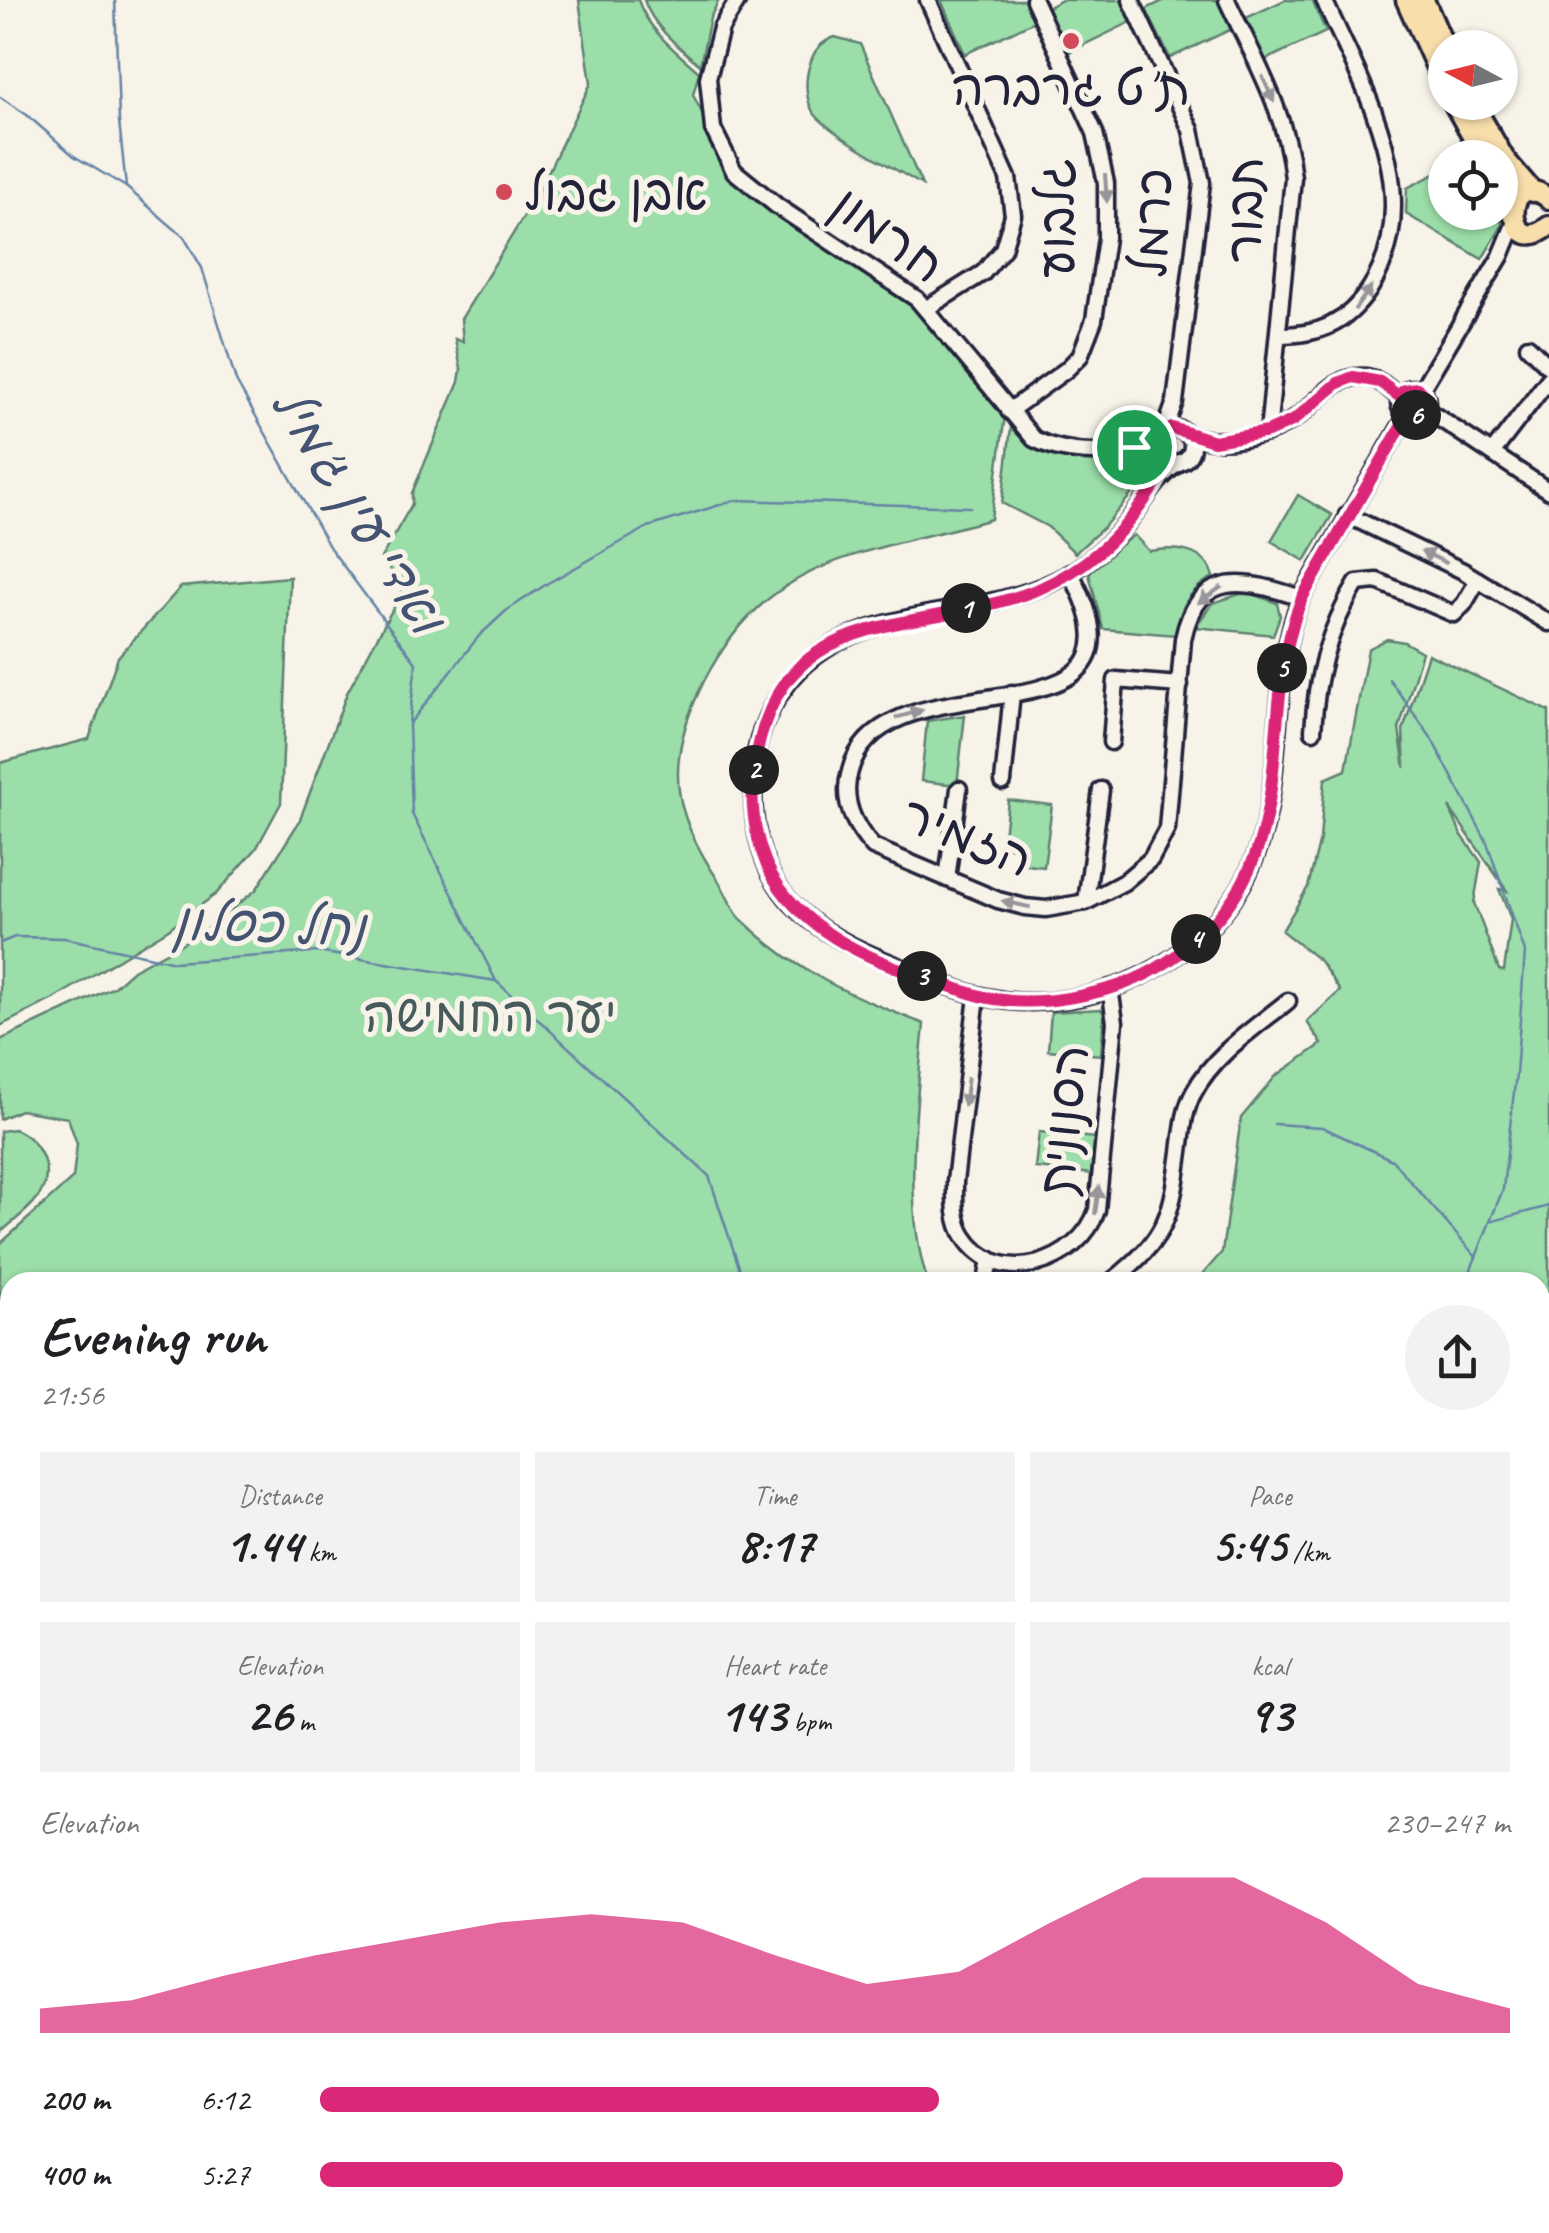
<!DOCTYPE html>
<html lang="en">
<head>
<meta charset="utf-8">
<style>
	:root { --surface:#fff; --page:#f2f2f2; --text:#202124; --muted:#757577; --accent:#db2777 }
	body { margin:0; font-family:Caveat,"Playpen Sans Hebrew",sans-serif; background:var(--page); color:var(--text); height:100vh; display:flex; flex-direction:column; font-size:38px; white-space:nowrap }
	* { box-sizing:border-box; margin:0 }
	p { font-size:32px; color:var(--muted) }
	.icon { flex:none; width:55px; height:55px; fill:none; stroke:currentColor; stroke-width:2; stroke-linecap:round; stroke-linejoin:round }
	.map { position:relative; flex:1; overflow:hidden }
	.drawer { position:absolute; left:0px; top:1272px; width:1550px; height:962px; display:flex; flex-direction:column; background:var(--surface); border-radius:30px 30px 0 0; box-shadow:0 2px 8px #0004 }
	.drawer>* { flex:none }
	.needle { width:65px; rotate:277deg }
	.tools { position:absolute; left:1428px; top:30px; display:grid; gap:20px }
	.tools a { display:grid; place-items:center; width:90px; height:90px; border-radius:50%; background:var(--surface); box-shadow:0 2px 8px #0004; font-size:50px }
	.pin { position:absolute; display:grid; place-items:center; width:85px; height:85px; color:#fff; margin:-42px; border:5px solid #fff; border-radius:50%; box-shadow:0 2px 10px #0007 }
	.km { position:absolute; width:50px; height:50px; margin:-25px; border-radius:50%; background:#222; color:#fff; font-size:28px; line-height:50px; text-align:center }
	.round { display:grid; place-items:center; flex:none; width:105px; height:105px; border-radius:52px; background:var(--page) }
	.head { display:flex; align-items:center; justify-content:space-between; height:170px; padding:0 40px }
	h1 { font-size:55px; font-weight:700; line-height:75px }
	.stats { display:grid; grid-template-columns:repeat(3,1fr); gap:15px; height:170px; padding:10px 40px }
	.stats div { display:grid; align-content:center; border-radius:0px; background:var(--page); text-align:center }
	.stats b { font-size:50px; font-weight:700 }
	.stats small { font-size:28px; font-weight:400 }
	.stats p { font-size:28px }
	.chart { height:280px; padding:20px 40px }
	.chart p { display:flex; justify-content:space-between }
	.chart svg { width:100%; height:180px; margin-top:10px; fill:var(--accent); opacity:.7 }
	ul { padding:0 40px; list-style:none; font-size:32px }
	li { display:grid; grid-template-columns:160px 120px 1fr; align-items:center; height:75px }
	li i { height:25px; border-radius:12px; background:var(--accent) }
	.map>svg:first-child { display:block }
	.green { fill:#9cdea9; stroke:#5f8072; stroke-width:2.5; fill-rule:evenodd }
	.lines { fill:none; stroke-linecap:round; stroke-linejoin:round }
	.stream { stroke:#6583a6; stroke-width:2.5 }
	.minor-casing { stroke:#22223b; stroke-width:21 }
	.major-casing { stroke:#22223b; stroke-width:25 }
	.minor { stroke:#f7f3e8; stroke-width:14 }
	.major { stroke:#f8deab; stroke-width:18 }
	.oneway { fill:#97959a }
	.route-casing { stroke:#fff; stroke-width:20 }
	.route { stroke:#db2777; stroke-width:12 }
	.poi-dot { fill:#d1495b; stroke:#f7f3e8; stroke-width:4 }
	.labels { text-anchor:middle; dominant-baseline:central; stroke-width:10; stroke-linejoin:round; paint-order:stroke }
	.poi-label { font-size:50px; fill:#22223b; stroke:#f7f3e8 }
	.street-label { font-size:50px; fill:#22223b; stroke:#f7f3e8 }
	.park-label { font-size:50px; fill:#475a5c; stroke:#f7f3e8 }
	.water-label { font-size:52px; font-style:italic; fill:#435371; stroke:#f7f3e8 }
</style>
</head>
<body>
<div class="map">
<svg width="1549" height="2233" viewBox="0 0 1549 2233">
	<rect width="100%" height="100%" fill="#f7f3e8"/>
	<filter id="ink" filterUnits="userSpaceOnUse"><feTurbulence type="fractalNoise" baseFrequency=".01" numOctaves="2"/><feDisplacementMap in="SourceGraphic" scale="20" xChannelSelector="R" yChannelSelector="G"/><feConvolveMatrix kernelMatrix="1 2 1 2 8 2 1 2 1" color-interpolation-filters="sRGB"/></filter>
	<g filter="url(#ink)">
		<!-- green -->
		<g class="green">
			<path d="M579,0H638C648,30 675,51 699,72L693,95L727,161L929,308L1005,415L991,519C915,542 820,550 759,607C713,649 668,734 680,797C685,826 702,856 718,880C726,892 731,909 741,919C797,974 853,996 924,1024C917,1103 902,1208 928,1282H10V1603L0,1597V1244L73,1178L77,1144L68,1118L20,1110L0,1119V1040L114,987L133,970L203,932L256,890L299,822L347,693L404,588L381,558L412,504V493L459,382L461,369L455,339L463,342L461,319L538,193L591,83Z"/>
			<path d="M644,0H719L710,18L700,65C679,47 653,27 644,0Z"/>
			<path d="M941,0H1027L1037,20L965,54Z"/>
			<path d="M1062,0H1128L1137,19L1067,53L1046,8Z"/>
			<path d="M1165,0H1221L1234,28L1170,58L1146,9Z"/>
			<path d="M1285,0H1312L1326,32L1265,60L1246,18Z"/>
			<path d="M835,37L860,44L922,185C898,170 823,131 812,110C805,96 805,78 810,64C814,50 821,42 835,37Z"/>
			<path d="M1445,169V212L1500,213L1502,226L1482,259L1406,214L1407,188Z"/>
			<path d="M1011,427C1039,464 1106,455 1148,453L1151,471L1103,528L1075,553L1048,527L1002,503Z"/>
			<path d="M1298,495L1332,515L1305,561L1271,541Z"/>
			<path d="M1134,535L1149,551C1174,547 1206,548 1213,577C1189,589 1179,609 1176,635L1103,629L1089,574L1098,561Z"/>
			<path d="M290,577L281,803L256,849L216,894L167,930L55,998L0,1026V763L89,739L118,657L181,587Z"/>
			<path d="M1240,594H1253L1277,603L1280,616L1273,635L1195,627L1213,603Z"/>
			<path d="M1387,639L1404,642L1422,652L1399,729L1405,768L1403,730L1428,654L1549,711V2233H1409L1404,2225H1540V1282H1196L1222,1252L1241,1118L1276,1076L1322,1044L1307,1022L1340,991L1320,961L1282,931L1308,887L1320,839L1325,779L1346,770L1368,649ZM1449,807L1507,891L1499,889L1511,919L1504,971L1499,970L1474,903L1481,862L1461,834Z"/>
			<path d="M965,715L957,785L921,781L927,721Z"/>
			<path d="M1008,800L1052,805L1044,867L1019,864L1020,849L1003,846Z"/>
			<path d="M1101,1009L1104,1014L1101,1055L1048,1050L1051,1012Z"/>
			<path d="M14,1129C39,1139 55,1169 40,1194C31,1209 13,1221 0,1233V1131Z"/>
			<path d="M1039,1132L1096,1138L1092,1174L1035,1168Z"/>
			<path d="M563,2225H877L874,2233H559Z"/>
		</g>
		<g class="lines">
			<!-- stream -->
			<g class="stream">
				<path d="M115,0L119,121L126,187"/>
				<path d="M0,97L27,115L74,156L126,187L184,237L202,268L236,381L330,548L416,663L409,724L412,814L496,981"/>
				<path d="M1389,679L1430,736L1486,840L1525,952L1516,1074L1503,1189L1466,1282"/>
				<path d="M410,723L479,636L506,611L548,583L648,527L736,500L970,507"/>
				<path d="M0,943L15,937L65,938L175,962L318,952L496,981L709,1176L744,1282"/>
				<path d="M1274,1124L1322,1127L1392,1160L1476,1257"/>
				<path d="M1493,1221L1549,1206"/>
				<path d="M1399,2225L1405,2233"/>
			</g>
			<defs>
				<g id="minor">
					<path d="M738,0L721,28L708,78L713,129L734,171L777,206L917,299L1034,439C1070,457 1123,456 1160,437"/>
					<path d="M1131,0L1191,130L1202,183L1175,402L1164,432"/>
					<path d="M1227,0C1254,58 1287,114 1293,178L1268,433"/>
					<path d="M927,308L983,273L1003,249L1013,215L1008,178L928,0"/>
					<path d="M1279,335C1319,335 1346,324 1369,290C1429,197 1363,86 1324,0"/>
					<path d="M1528,346L1549,367"/>
					<circle cx="1413" cy="402" r="14"/>
					<path d="M1421,390L1501,256L1515,222"/>
					<path d="M1425,409L1549,491"/>
					<path d="M1009,411L1066,370L1080,356L1094,320L1106,238V183L1095,133L1034,0"/>
					<circle cx="1175" cy="446" r="17"/>
					<path d="M1187,434C1220,447 1263,439 1293,420C1317,405 1334,373 1366,377C1380,379 1389,389 1399,397"/>
					<path d="M1493,452L1549,379"/>
					<path d="M1180,462C1159,476 1150,493 1135,513C1114,541 1087,566 1055,581C967,623 847,602 785,687C763,716 753,751 753,787C752,893 808,931 898,966C924,976 950,988 977,995C1073,1020 1184,975 1237,893C1294,804 1263,692 1301,598L1407,415"/>
					<path d="M1347,515L1463,571L1549,623"/>
					<path d="M1070,572C1172,758 883,646 850,771C841,800 853,825 873,847L998,900L1025,907L1046,909L1086,902L1124,882L1151,859L1167,829L1183,639C1198,567 1247,580 1301,598"/>
					<path d="M1313,731C1316,676 1328,630 1357,583L1377,581L1454,614L1464,604L1478,580"/>
					<path d="M1111,742L1116,680L1180,685"/>
					<path d="M1003,782L1012,693"/>
					<path d="M947,879L959,789"/>
					<path d="M1086,902L1101,790"/>
					<path d="M977,996L955,1182C955,1200 954,1220 964,1236C998,1291 1080,1263 1097,1210L1115,1022L1110,988"/>
					<path d="M986,1282L990,1259"/>
					<path d="M1111,1282C1169,1236 1172,1215 1181,1144C1183,1127 1185,1108 1194,1092C1214,1054 1256,1027 1288,1001"/>
				</g>
				<g id="major">
					<path d="M1406,0L1445,87"/>
					<path d="M1424,0L1445,48"/>
					<path d="M1453,102L1484,158"/>
					<path d="M1472,102L1504,158L1533,192"/>
					<path d="M1500,184L1513,215"/>
					<path d="M1549,199C1503,162 1503,263 1549,226"/>
				</g>
			</defs>
			<!-- minor casing -->
			<use href="#minor" class="minor-casing"/>
			<!-- major casing -->
			<use href="#major" class="major-casing"/>
			<!-- minor -->
			<use href="#minor" class="minor"/>
			<!-- major -->
			<use href="#major" class="major"/>
		</g>
		<!-- one-way arrows -->
		<defs><path id="oneway-solid" d="M-6-.8H1V-3.2L6.5 0L1 3.2V.8H-6Z" transform="scale(2.5)"/></defs>
		<g class="oneway">
			<use href="#oneway-solid" transform="translate(1268 89) rotate(66)"/>
			<use href="#oneway-solid" transform="translate(1106 188) rotate(86)"/>
			<use href="#oneway-solid" transform="translate(1363 298) rotate(-54)"/>
			<use href="#oneway-solid" transform="translate(1434 557) rotate(-154)"/>
			<use href="#oneway-solid" transform="translate(1210 595) rotate(145)"/>
			<use href="#oneway-solid" transform="translate(909 714) rotate(-16)"/>
			<use href="#oneway-solid" transform="translate(1016 904) rotate(-167)"/>
			<use href="#oneway-solid" transform="translate(966 1092) rotate(97)"/>
			<use href="#oneway-solid" transform="translate(1097 1200) rotate(-82)"/>
		</g>
	</g>
	<g class="lines" filter="url(#ink)">
		<defs>
			<path id="route" d="M1353,377L1380,382L1400,397L1404,390L1417,388L1425,395L1426,406L1420,414L1408,415L1302,598C1254,716 1306,843 1197,939C1172,961 1145,978 1112,988C1067,1001 1015,1008 970,993C903,971 823,948 780,888C757,856 749,811 754,772C776,595 920,639 1041,588C1084,569 1118,539 1144,501C1154,486 1166,471 1159,453L1134,447L1154,440L1172,428L1214,441L1268,432L1294,420L1338,383Z"/>
		</defs>
		<!-- route casing -->
		<use href="#route" class="route-casing"/>
		<!-- route -->
		<use href="#route" class="route"/>
	</g>
	<!-- markers -->
	<g class="poi-dot">
		<circle cx="1071" cy="41" r="10"/>
		<circle cx="504" cy="192" r="10"/>
	</g>
	<g class="labels">
		<!-- poi labels -->
		<g class="poi-label">
			<text x="1071" y="87">ת"ט גרברה</text>
			<text x="524" y="192" text-anchor="start">אבן גבול</text>
		</g>
		<!-- street labels -->
		<g class="street-label">
			<text transform="translate(1245 210) rotate(-89)">תבור</text>
			<text transform="translate(1056 218) rotate(-90)">גלבוע</text>
			<text transform="translate(1152 223) rotate(-87)">כרמל</text>
			<text transform="translate(888 235) rotate(36)">חרמון</text>
			<text transform="translate(967 837) rotate(22)">הזמיר</text>
			<text transform="translate(1064 1120) rotate(-84)">הסנונית</text>
		</g>
		<!-- park labels -->
		<g class="park-label">
			<text x="490" y="1014">יער החמישה</text>
		</g>
		<!-- water labels -->
		<g class="water-label">
			<text transform="translate(358 510) rotate(58)">ואדי עין ג'מיל</text>
			<text transform="translate(269 925) rotate(2)">נחל כסלון</text>
		</g>
	</g>
</svg>
<div class="tools">
<a><svg class="needle" viewBox="-14 -14 28 28"><path d="M0-13l5 13h-10z" fill="#e53935"/><path d="M0 13l5-13h-10z" fill="#757577"/></svg></a>
<a><svg class="icon" aria-label="locate" viewBox="0 0 24 24"><circle cx="12" cy="12" r="6"/><path d="M12 2v4M12 18v4M2 12h4M18 12h4"/></svg></a>
</div>
<div class="pin" style="left:1134px;top:447px;background:#1e9e55"><svg class="icon" aria-label="arrive" viewBox="0 0 24 24"><path d="M6 21V4h12l-3 4 3 4H6"/></svg></div>
<b class="km" style="left:966px;top:608px">1</b>
<b class="km" style="left:754px;top:770px">2</b>
<b class="km" style="left:922px;top:976px">3</b>
<b class="km" style="left:1196px;top:939px">4</b>
<b class="km" style="left:1282px;top:668px">5</b>
<b class="km" style="left:1416px;top:415px">6</b>
<section class="drawer">
<div class="head"><div><h1>Evening run</h1><p>21:56</p></div><a class="round"><svg class="icon" aria-label="share" viewBox="0 0 24 24"><path d="M12 15V3M7 8l5-5 5 5M5 13v7h14v-7"/></svg></a></div>
<div class="stats">
<div><p>Distance</p><b>1.44<small> km</small></b></div>
<div><p>Time</p><b>8:17</b></div>
<div><p>Pace</p><b>5:45<small> /km</small></b></div>
</div>
<div class="stats">
<div><p>Elevation</p><b>26<small> m</small></b></div>
<div><p>Heart rate</p><b>143<small> bpm</small></b></div>
<div><p>kcal</p><b>93</b></div>
</div>
<div class="chart"><p><span>Elevation</span>230–247 m</p>
<svg viewBox="0 0 160 44" preserveAspectRatio="none"><path d="M0 44V38L10 36L20 30L30 25L40 21L50 17L60 15L70 17L80 25L90 32L100 29L110 17L120 6L130 6L140 17L150 32L160 38V44z"/></svg>
</div>
<ul>
<li><b>200 m</b>6:12<i style="width:52%"></i></li>
<li><b>400 m</b>5:27<i style="width:86%"></i></li>
</ul>
</section>
</div>
</body>
</html>
